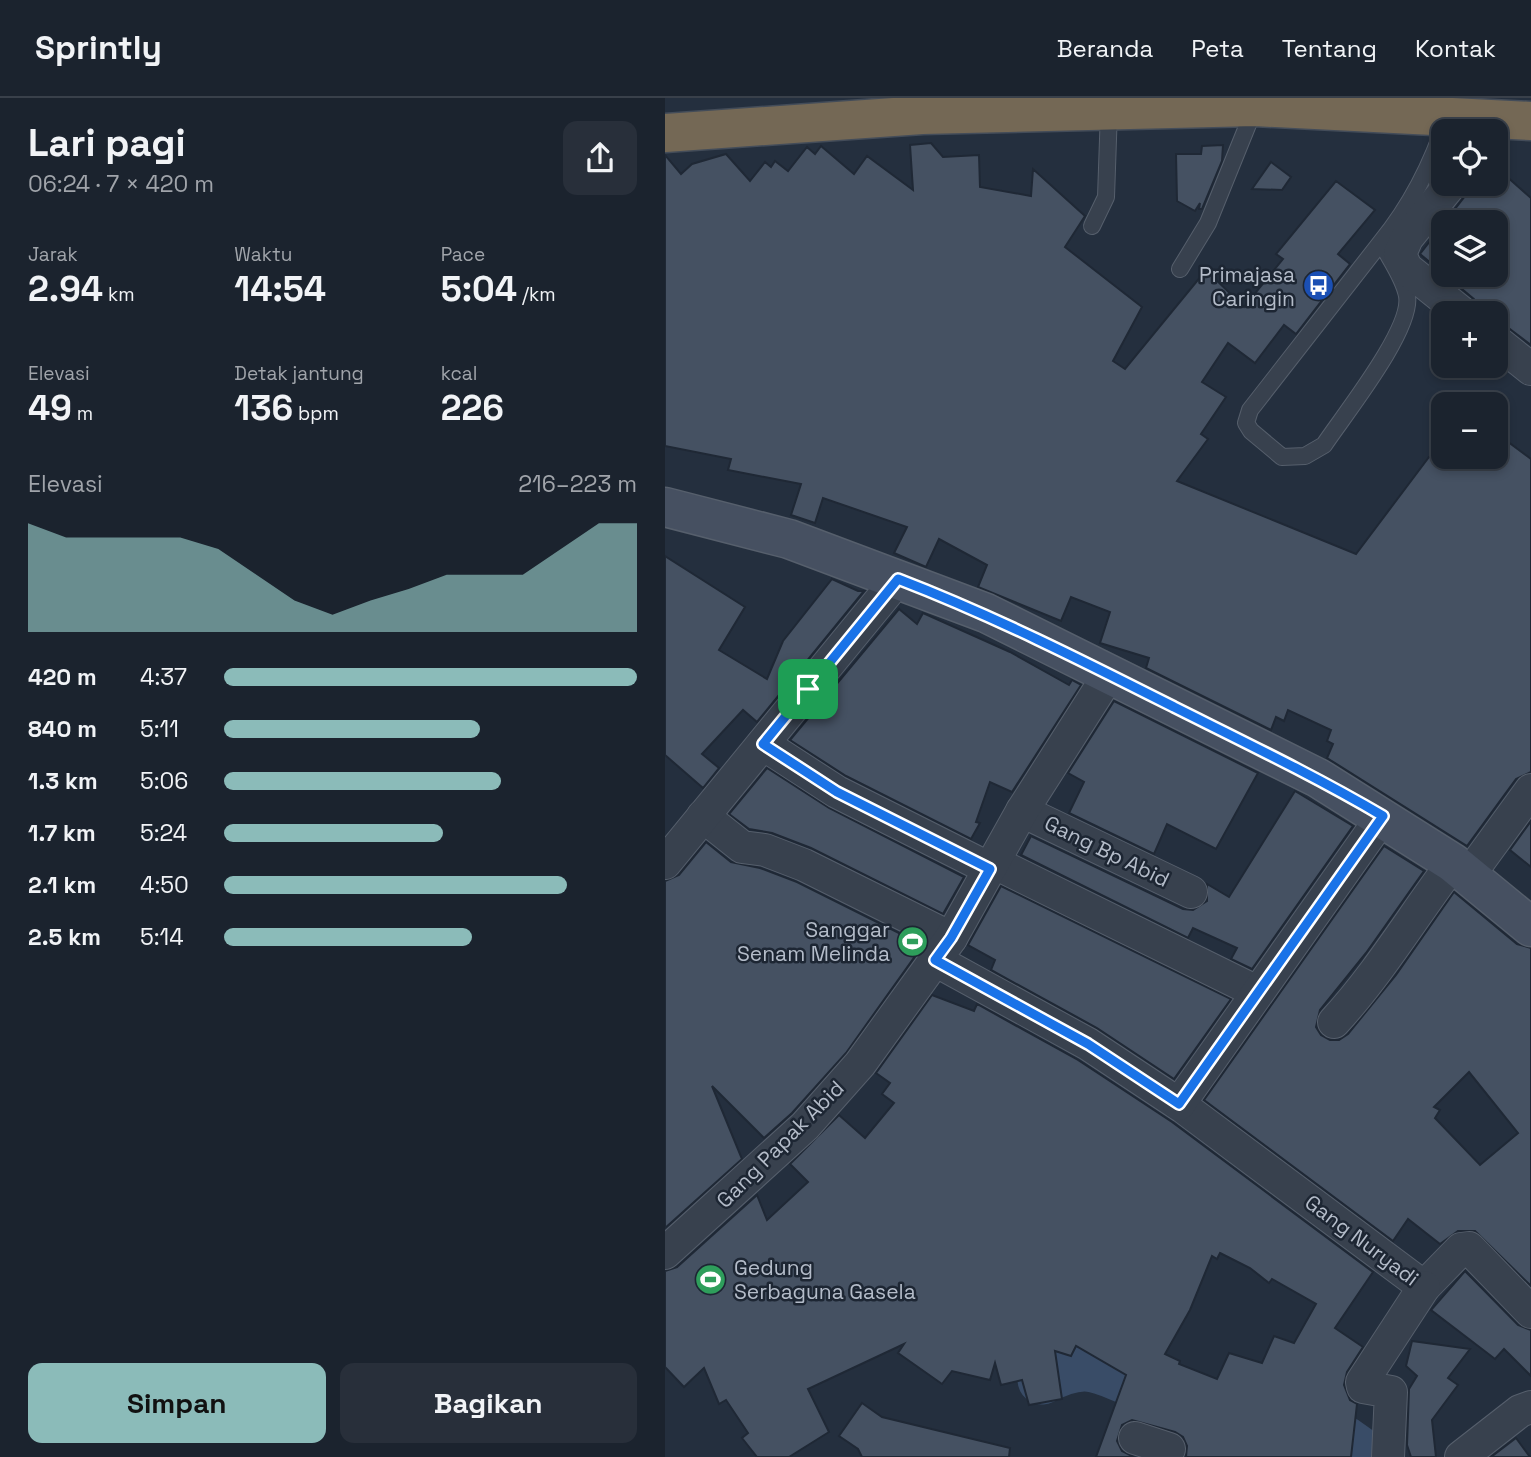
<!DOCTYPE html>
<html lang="id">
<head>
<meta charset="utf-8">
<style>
	:root { --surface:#1b232e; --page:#282f3a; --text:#f1f3f6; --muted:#a0a4aa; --line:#39404a; --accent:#8bbbb9 }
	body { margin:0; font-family:"Space Grotesk",sans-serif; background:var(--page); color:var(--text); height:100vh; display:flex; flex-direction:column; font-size:26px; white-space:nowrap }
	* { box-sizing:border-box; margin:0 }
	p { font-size:23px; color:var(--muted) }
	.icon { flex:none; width:38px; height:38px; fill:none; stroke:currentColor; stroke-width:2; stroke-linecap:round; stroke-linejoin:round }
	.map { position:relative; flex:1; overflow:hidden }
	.panel { display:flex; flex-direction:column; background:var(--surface); width:665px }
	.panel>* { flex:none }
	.controls { position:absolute; left:766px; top:21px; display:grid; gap:14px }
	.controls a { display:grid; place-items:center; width:77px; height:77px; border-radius:14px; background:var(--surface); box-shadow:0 4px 10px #0003,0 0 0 2px var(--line); font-size:35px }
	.pin { position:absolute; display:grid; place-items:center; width:60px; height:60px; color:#fff; margin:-30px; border-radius:14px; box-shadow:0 4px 10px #0006 }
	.round { display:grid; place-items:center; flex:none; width:74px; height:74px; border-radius:14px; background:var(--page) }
	.head { display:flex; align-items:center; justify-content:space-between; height:119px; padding:0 28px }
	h1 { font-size:38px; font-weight:600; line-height:52px }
	.figures { display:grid; grid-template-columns:repeat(3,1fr); gap:10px; height:119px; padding:7px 28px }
	.figures div { display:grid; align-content:center }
	.figures b { font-size:35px; font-weight:600 }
	.figures small { font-size:19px; font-weight:400 }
	.figures p { font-size:19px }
	.chart { height:196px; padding:14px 28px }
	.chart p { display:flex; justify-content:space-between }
	.chart svg { width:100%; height:126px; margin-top:7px; fill:var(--accent); opacity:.7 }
	.cta { display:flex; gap:14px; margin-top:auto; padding:14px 28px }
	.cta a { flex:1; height:80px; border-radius:14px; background:var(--accent); color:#111; font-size:28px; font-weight:600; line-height:80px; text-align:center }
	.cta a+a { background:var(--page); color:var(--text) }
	ul { padding:0 28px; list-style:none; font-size:23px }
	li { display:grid; grid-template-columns:112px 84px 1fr; align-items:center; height:52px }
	li i { height:18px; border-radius:9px; background:var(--accent) }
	header { display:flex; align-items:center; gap:42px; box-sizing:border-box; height:98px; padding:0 35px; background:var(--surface); border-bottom:2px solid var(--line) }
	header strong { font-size:33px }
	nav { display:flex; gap:38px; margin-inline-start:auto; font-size:24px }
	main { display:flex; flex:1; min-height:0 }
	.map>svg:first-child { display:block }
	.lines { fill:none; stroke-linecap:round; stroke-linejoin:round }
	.river { stroke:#394c67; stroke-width:49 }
	.building { fill:#455162; stroke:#1f2835; stroke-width:2; fill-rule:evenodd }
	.lane-casing { stroke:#565f6c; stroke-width:18 }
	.street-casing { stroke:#565f6c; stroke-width:34 }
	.secondary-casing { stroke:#565f6c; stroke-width:41 }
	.highway-casing { stroke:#434c59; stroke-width:41 }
	.lane { stroke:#38414e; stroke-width:16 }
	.street { stroke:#38414e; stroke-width:32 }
	.secondary { stroke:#465061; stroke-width:38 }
	.highway { stroke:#746855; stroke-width:38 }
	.route-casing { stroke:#fff; stroke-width:14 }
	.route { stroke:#1a73e8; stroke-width:9 }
	.labels { text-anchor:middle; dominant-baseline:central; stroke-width:5; stroke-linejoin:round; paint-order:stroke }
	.poi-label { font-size:21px; fill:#b4bcc9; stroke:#1d2633; text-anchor:end }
	.street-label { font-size:21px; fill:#b4bcc9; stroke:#1d2633 }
</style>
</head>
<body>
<header>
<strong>Sprintly</strong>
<nav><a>Beranda</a><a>Peta</a><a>Tentang</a><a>Kontak</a></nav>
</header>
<main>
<section class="panel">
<div class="head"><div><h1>Lari pagi</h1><p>06:24 · 7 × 420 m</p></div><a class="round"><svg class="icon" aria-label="share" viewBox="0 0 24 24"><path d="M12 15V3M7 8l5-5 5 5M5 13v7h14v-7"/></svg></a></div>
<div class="figures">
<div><p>Jarak</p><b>2.94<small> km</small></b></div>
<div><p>Waktu</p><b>14:54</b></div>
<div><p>Pace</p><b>5:04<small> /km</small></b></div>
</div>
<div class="figures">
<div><p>Elevasi</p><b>49<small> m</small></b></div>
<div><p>Detak jantung</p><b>136<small> bpm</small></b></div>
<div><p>kcal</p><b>226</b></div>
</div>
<div class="chart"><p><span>Elevasi</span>216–223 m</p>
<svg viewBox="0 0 160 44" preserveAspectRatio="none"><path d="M0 44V6L10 11L20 11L30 11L40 11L50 15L60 24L70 33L80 38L90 33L100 29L110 24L120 24L130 24L140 15L150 6L160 6V44z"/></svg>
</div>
<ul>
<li><b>420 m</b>4:37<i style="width:100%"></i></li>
<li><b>840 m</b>5:11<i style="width:62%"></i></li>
<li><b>1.3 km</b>5:06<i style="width:67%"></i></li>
<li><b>1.7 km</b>5:24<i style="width:53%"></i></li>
<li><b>2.1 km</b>4:50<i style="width:83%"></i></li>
<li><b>2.5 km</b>5:14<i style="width:60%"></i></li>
</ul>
<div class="cta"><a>Simpan</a><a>Bagikan</a></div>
</section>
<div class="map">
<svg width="866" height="1359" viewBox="0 0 866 1359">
	<rect width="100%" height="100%" fill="#242f3e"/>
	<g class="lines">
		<!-- river -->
		<g class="river">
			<path d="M377,1282C427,1257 433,1273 481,1289"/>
			<path d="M625,1329L679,1342L703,1359"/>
		</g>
	</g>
	<!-- building -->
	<g class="building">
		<path d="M266,45L278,59L314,57L315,89L366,98L368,71L420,118L400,149L477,209L448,263L460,271L541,172L579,209L618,161L611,156L671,83L710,112L673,156L685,166L631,236L619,227L590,265L563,245L537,284L561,299L536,336L543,341L512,383L691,456L764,359H831V335L866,361V674L851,681L802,748L662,660L668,646L662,643L666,632L623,612L619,623L611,619L606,632L481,570L484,560L435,545L445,514L406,499L396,523L313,489L322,467L274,441L261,469L229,455L242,429L158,400L150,425L126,417L136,386L63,372L66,361L0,348V57L16,76L27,66L61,56L85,83L100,64L106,69L110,63L123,73L142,49L150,56L156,48L189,76L202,58L248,92L245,47Z"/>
		<path d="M558,47L557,63L537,111H534L535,105L530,113L512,103L511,56H536L537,48Z"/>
		<path d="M606,64L626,79L617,92L587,91Z"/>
		<path d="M831,69L866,100V247L842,229L831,225V215H815L809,201L755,156L800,98L804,86H831ZM779,124H831V177H779Z"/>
		<path d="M0,458L80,509L54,552L102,581L118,543L167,481L193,493H199L92,624L78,612L37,656L54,670L38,690L0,657Z"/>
		<path d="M234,511L252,526L258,515L345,554L404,587L407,582L416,587L347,694L325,684L311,724L315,725L306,741L181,678L125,642Z"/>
		<path d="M449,603L593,675L551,751L502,726L489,756L404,715L419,684L403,675Z"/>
		<path d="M102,670L164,710L299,779L278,816L146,750L107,735L84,731L64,716Z"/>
		<path d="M630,693L688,728L587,871L566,861L572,850L528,830L523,840L356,757L366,738L518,811L528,812L542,803V786L564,799Z"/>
		<path d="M866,723V769L845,752Z"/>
		<path d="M41,744L66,764L95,770L132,784L258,847L181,955L127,1015L99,1040L47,988L77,1061L0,1130V783L14,777Z"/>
		<path d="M719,748L759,773L701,855L655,912L651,929L656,937L665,942H674L683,936L731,877L789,794L852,846L866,850V1188L810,1133H793L775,1146L743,1121L728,1143L539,1002ZM804,974L853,1035L815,1067L770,1020L775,1012L769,1009Z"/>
		<path d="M336,788L566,901L509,981L432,930L326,872L330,862L303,847Z"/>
		<path d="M267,897L309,913L312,906L413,962L507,1024L708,1174L670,1230L698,1249L682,1274L679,1287L685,1302L692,1306L686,1359H521L522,1348L518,1339L510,1334L467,1322L457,1327L452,1343L457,1353L469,1359H431L461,1277L411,1248L406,1258L390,1253L397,1301L364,1307L357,1282L336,1287L330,1265L325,1282L287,1273L277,1286L233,1255L239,1246L143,1291L164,1334L124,1359H92L77,1340L83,1335L61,1302L54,1306L39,1270L19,1289L0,1269V1173L12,1169L92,1097L102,1122L143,1084L125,1066L174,1017L200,1040L229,1005L217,996L225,985L211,975ZM555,1155L585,1170L604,1185L607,1181L651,1206L629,1245L609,1238L597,1265L564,1255L552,1281L514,1266L515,1263L500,1256L525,1212L547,1158L552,1161Z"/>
		<path d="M800,1173L853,1227L866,1232V1278L839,1251L830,1261L766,1212Z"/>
		<path d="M747,1243L805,1251L783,1280L793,1287L767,1322L771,1359H746L742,1347L744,1291L752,1278L741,1268Z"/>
		<path d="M197,1305L217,1319L345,1350L344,1359H197L193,1351L174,1338Z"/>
		<path d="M851,1340L865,1359H826Z"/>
	</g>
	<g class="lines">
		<defs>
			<g id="lane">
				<path d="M427,128L441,99L444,12"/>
				<path d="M716,144C724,160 739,180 742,198C748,231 679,317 659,347L640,358L617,359L586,333L581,325L585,312L716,144C747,106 767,66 782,20"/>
				<path d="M515,171L543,125L590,9"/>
			</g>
			<g id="street">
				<path d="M786,86L742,140L735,156L741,170L797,215"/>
				<path d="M831,243L866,271"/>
				<path d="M98,646L172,694L325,771"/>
				<path d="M357,713L526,794"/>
				<path d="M38,718L77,749L100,752L139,767L286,840"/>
				<path d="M328,764L592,894"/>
				<path d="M0,765L233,481"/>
				<path d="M804,777L866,692"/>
				<path d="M270,862L423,946L518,1009L759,1189L796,1151L804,1150L866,1214"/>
				<path d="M669,924C714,875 748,818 788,765"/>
				<path d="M514,1006L718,718"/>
				<path d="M0,1155L140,1028L195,966L286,840L357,713L445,575"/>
				<path d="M470,1340L504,1351L500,1359"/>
				<path d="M723,1359L726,1294L698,1289L697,1284L759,1189"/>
				<path d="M796,1359L855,1313L866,1309"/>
			</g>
			<path id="secondary" d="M0,409L124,441L321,515L653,680L788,765L866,829"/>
			<path id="highway" d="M0,35L257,17L590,9L866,23"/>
		</defs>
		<!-- lane casing -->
		<use href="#lane" class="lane-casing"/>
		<!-- street casing -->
		<use href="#street" class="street-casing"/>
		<!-- secondary casing -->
		<use href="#secondary" class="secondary-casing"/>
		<!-- highway casing -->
		<use href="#highway" class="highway-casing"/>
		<!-- lane -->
		<use href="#lane" class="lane"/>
		<!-- street -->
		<use href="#street" class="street"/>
		<!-- secondary -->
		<use href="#secondary" class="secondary"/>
		<!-- highway -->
		<use href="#highway" class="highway"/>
	</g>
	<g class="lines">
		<defs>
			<path id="route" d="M233,481C329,518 418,563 509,609C579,644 650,678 718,718L514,1006L423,946L270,862L286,840L325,771L172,694L98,646Z"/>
		</defs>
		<!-- route casing -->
		<use href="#route" class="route-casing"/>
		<!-- route -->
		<use href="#route" class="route"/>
	</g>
	<!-- icons -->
	<defs>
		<symbol id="bus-disc" viewBox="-11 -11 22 22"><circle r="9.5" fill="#1a4fb4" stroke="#1d2633"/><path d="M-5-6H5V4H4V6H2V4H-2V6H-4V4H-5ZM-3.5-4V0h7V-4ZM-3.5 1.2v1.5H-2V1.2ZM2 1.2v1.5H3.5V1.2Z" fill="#fff"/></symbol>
		<symbol id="stadium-disc" viewBox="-11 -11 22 22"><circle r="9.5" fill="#2e9e5b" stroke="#1d2633"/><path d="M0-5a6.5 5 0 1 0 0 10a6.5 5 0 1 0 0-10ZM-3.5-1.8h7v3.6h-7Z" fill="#fff"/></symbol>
	</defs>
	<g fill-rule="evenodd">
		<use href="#bus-disc" x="636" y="170" width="35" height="35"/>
		<use href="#stadium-disc" x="230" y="826" width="35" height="35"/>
		<use href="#stadium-disc" x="28" y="1164" width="35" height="35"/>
	</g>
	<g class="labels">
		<!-- poi labels -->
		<g class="poi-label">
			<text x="630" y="176">Primajasa<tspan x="630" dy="24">Caringin</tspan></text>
			<text x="225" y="831">Sanggar<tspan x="225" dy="24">Senam Melinda</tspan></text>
			<text x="69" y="1169" text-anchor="start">Gedung<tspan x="69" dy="24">Serbaguna Gasela</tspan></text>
		</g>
		<!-- street labels -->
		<g class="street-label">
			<text transform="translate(442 753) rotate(26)">Gang Bp Abid</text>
			<text transform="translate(115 1046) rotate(-45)">Gang Papak Abid</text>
			<text transform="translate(697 1142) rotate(37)">Gang Nuryadi</text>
		</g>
	</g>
</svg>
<div class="controls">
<a><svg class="icon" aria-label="locate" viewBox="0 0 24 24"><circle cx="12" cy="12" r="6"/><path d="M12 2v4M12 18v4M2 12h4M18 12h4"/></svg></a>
<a><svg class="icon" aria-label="layers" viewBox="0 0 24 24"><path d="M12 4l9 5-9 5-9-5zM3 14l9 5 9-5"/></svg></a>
<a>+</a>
<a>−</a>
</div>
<div class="pin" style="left:143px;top:591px;background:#1e9e55"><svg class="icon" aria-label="arrive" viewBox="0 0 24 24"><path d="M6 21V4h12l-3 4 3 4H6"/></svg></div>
</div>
</main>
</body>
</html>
